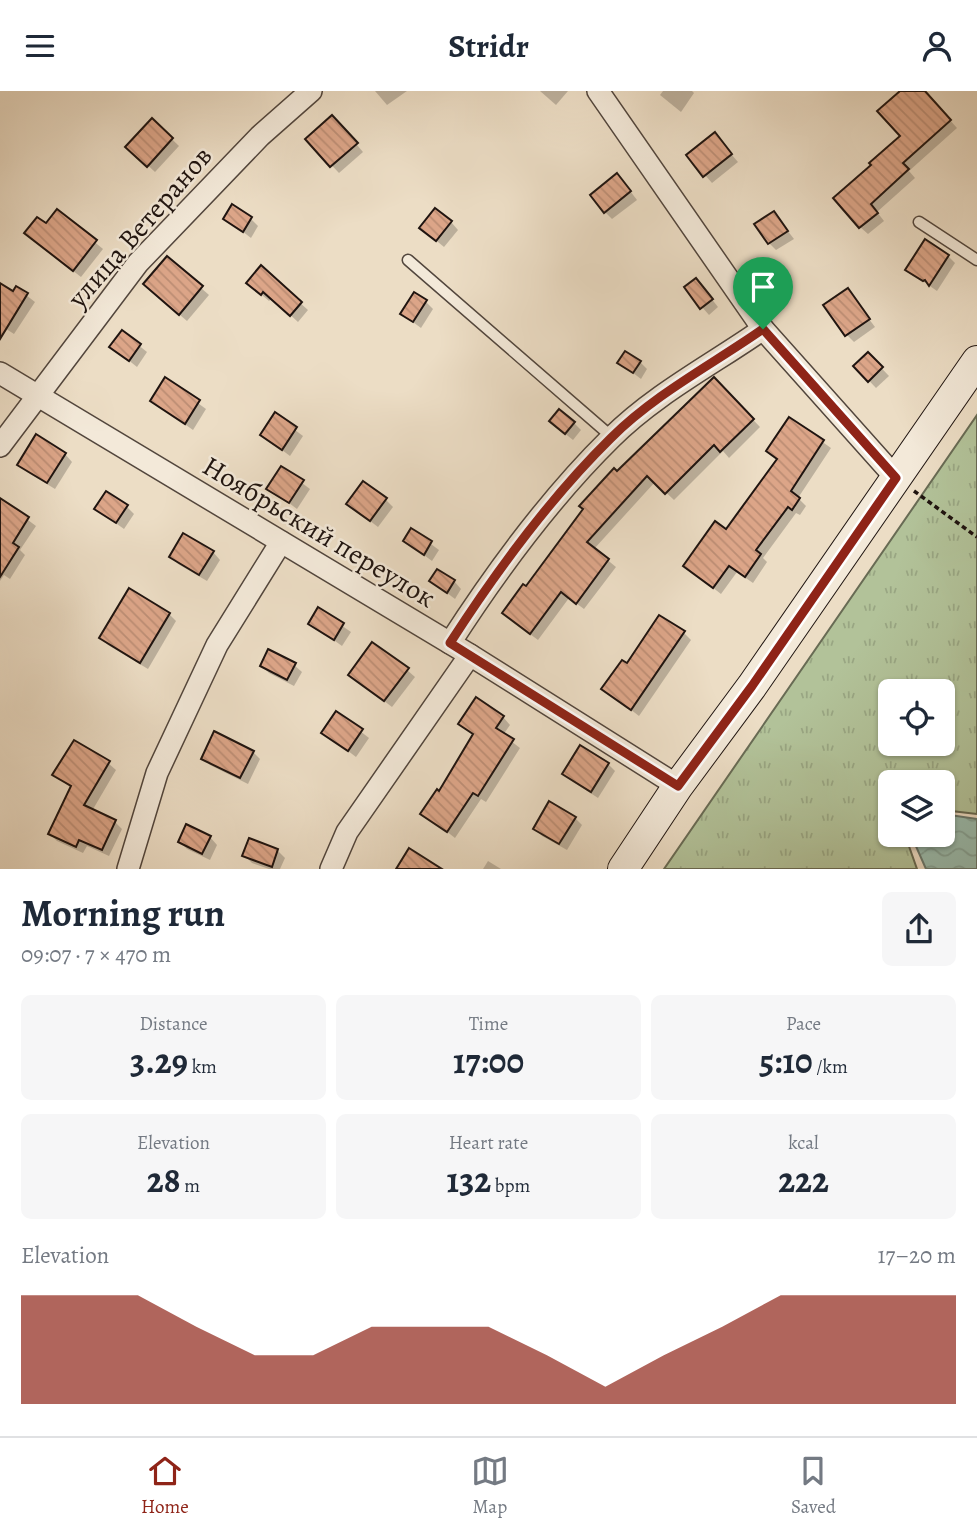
<!DOCTYPE html>
<html lang="en">
<head>
<meta charset="utf-8">
<style>
	:root { --surface:#fff; --page:#f6f6f7; --text:#1f2937; --muted:#747a83; --line:#e0e1e3; --accent:#8f2418 }
	body { margin:0; font-family:Alegreya,serif; background:var(--page); color:var(--text); height:100vh; display:flex; flex-direction:column; font-size:26px; white-space:nowrap }
	* { box-sizing:border-box; margin:0 }
	p { font-size:23px; color:var(--muted) }
	.icon { flex:none; width:38px; height:38px; fill:none; stroke:currentColor; stroke-width:2; stroke-linecap:round; stroke-linejoin:round }
	.map { position:relative; height:778px; overflow:hidden }
	.details { display:flex; flex-direction:column; background:var(--surface); flex:1 }
	.details>* { flex:none }
	.tools { position:absolute; left:878px; top:588px; display:grid; gap:14px }
	.tools a { display:grid; place-items:center; width:77px; height:77px; border-radius:10px; background:var(--surface); box-shadow:0 2px 5px #0004; font-size:35px }
	.pin { position:absolute; display:grid; place-items:center; width:60px; height:60px; color:#fff; margin:-72px -30px; border-radius:50% 50% 50% 0; rotate:-45deg; box-shadow:0 0 7px #0007 }
	.pin .icon { rotate:45deg }
	.round { display:grid; place-items:center; flex:none; width:74px; height:74px; border-radius:10px; background:var(--page) }
	.head { display:flex; align-items:center; justify-content:space-between; height:119px; padding:0 21px }
	h1 { font-size:38px; font-weight:600; line-height:52px }
	.stats { display:grid; grid-template-columns:repeat(3,1fr); gap:10px; height:119px; padding:7px 21px }
	.stats div { display:grid; align-content:center; border-radius:10px; background:var(--page); text-align:center }
	.stats b { font-size:35px; font-weight:600 }
	.stats small { font-size:19px; font-weight:400 }
	.stats p { font-size:19px }
	.chart { height:196px; padding:14px 21px }
	.chart p { display:flex; justify-content:space-between }
	.chart svg { width:100%; height:126px; margin-top:7px; fill:var(--accent); opacity:.7 }
	header { display:flex; justify-content:space-between; align-items:center; height:91px; padding:0 21px; background:var(--surface); font-size:32px; font-weight:600 }
	.dock { display:flex; justify-content:space-around; align-items:center; height:98px; border-top:2px solid var(--line); background:var(--surface); font-size:19px; color:var(--muted) }
	.dock a { display:grid; justify-items:center; gap:4px }
	.dock .on { color:var(--accent) }
	.map>svg:first-child { display:block }
	.grass { fill:url(#grass-tufts); stroke:#686b54; stroke-width:2; fill-rule:evenodd }
	.water { fill:url(#water-waves); stroke:#69796f; stroke-width:2 }
	.shadow { fill:#0003 }
	.building { fill:url(#building-back-hatch); stroke:#1f1410; stroke-width:2 }
	.lines { fill:none; stroke-linecap:round; stroke-linejoin:round }
	.lane-casing { stroke:#52463d; stroke-width:13 }
	.street-casing { stroke:#52463d; stroke-width:24 }
	.secondary-casing { stroke:#1f1410; stroke-width:32 }
	.path { stroke:#1f1410; stroke-width:3.5; stroke-dasharray:5 3.5; stroke-linecap:butt }
	.lane { stroke:#f3e9d9; stroke-width:10 }
	.street { stroke:#f3e9d9; stroke-width:21 }
	.secondary { stroke:#f3e9d9; stroke-width:30 }
	.route-casing { stroke:#fff; stroke-width:14 }
	.route { stroke:#8f2418; stroke-width:9 }
	.labels { text-anchor:middle; dominant-baseline:central; stroke-width:5; stroke-linejoin:round; paint-order:stroke }
	.street-label { font-size:28px; fill:#1f1410; stroke:#f3e9d9 }
</style>
</head>
<body>
<header><svg class="icon" aria-label="menu" viewBox="0 0 24 24"><path d="M4 6h16M4 12h16M4 18h16"/></svg>Stridr<svg class="icon" aria-label="person" viewBox="0 0 24 24"><circle cx="12" cy="8" r="4"/><path d="M4 21q1-7 8-7t8 7"/></svg></header>
<div class="map">
<svg width="977" height="778" viewBox="0 0 977 778">
	<defs>
		<pattern id="grass-tufts" width="24" height="20" patternUnits="userSpaceOnUse" patternTransform="scale(1.75)"><rect width="24" height="20" fill="#b2c299"/><path d="M3 7l-1-3M5 7V3M7 7l1-3M15 17l-1-3M17 17v-4M19 17l1-3" fill="none" stroke="#99a683"/></pattern>
		<pattern id="water-waves" width="16" height="10" patternUnits="userSpaceOnUse" patternTransform="scale(1.75)"><rect width="16" height="10" fill="#9abdaf"/><path d="M0 5q4-4 8 0t8 0" fill="none" stroke="#84a296"/></pattern>
		<pattern id="building-back-hatch" width="6" height="6" patternUnits="userSpaceOnUse" patternTransform="scale(1.75)"><rect width="6" height="6" fill="#dca588"/><path d="M-1 5l2 2M0 0l6 6M5-1l2 2" fill="none" stroke="#bc8d74"/></pattern>
	</defs>
	<rect width="100%" height="100%" fill="#ecddc5"/>
	<filter id="stains"><feTurbulence type="fractalNoise" baseFrequency=".00286" numOctaves="4"/><feColorMatrix values="0 0 0 0 .2 0 0 0 0 .09 0 0 0 0 .02 0 0 0 .5 -.17"/></filter>
	<radialGradient id="worn" r=".72"><stop offset=".6" stop-color="#630" stop-opacity="0"/><stop offset="1" stop-color="#630" stop-opacity=".3"/></radialGradient>
	<!-- grass -->
	<path class="grass" d="M977,324V723L943,719V691H891V744H905L917,778H664ZM891,600H943V653H891Z"/>
	<!-- water -->
	<path class="water" d="M943,723L977,728V778H926L911,744H943Z"/>
	<!-- shadow -->
	<g class="shadow">
		<path d="M375,0H407L387,14Z"/>
		<path d="M540,0H568L556,14Z"/>
		<path d="M663,0H692L694,2L681,21L660,4Z"/>
		<path d="M902,0H924L957,37L909,80L915,87L877,121L884,130L868,143L860,136L902,45Z"/>
		<path d="M152,29L179,55L155,81L128,56Z"/>
		<path d="M340,34L363,61L339,82L308,49Z"/>
		<path d="M718,48L738,71L712,92L705,84Z"/>
		<path d="M624,92L637,109L612,128L605,121Z"/>
		<path d="M57,120L103,158L81,186L33,149Z"/>
		<path d="M774,122L794,148L776,159L769,152Z"/>
		<path d="M225,127L251,128L258,135L251,147Z"/>
		<path d="M451,131L458,139L444,156L421,137Z"/>
		<path d="M948,165L955,172L937,200L907,179Z"/>
		<path d="M167,167L209,204L187,230L152,200Z"/>
		<path d="M261,177L308,219L298,231L272,207L269,210L256,199Z"/>
		<path d="M0,194L14,202L17,197L35,211L14,243L0,234Z"/>
		<path d="M703,197L718,216L709,224L702,216Z"/>
		<path d="M847,199L875,236L854,251L847,244Z"/>
		<path d="M426,211L433,218L421,237L402,223Z"/>
		<path d="M122,241L147,261L137,276L112,256Z"/>
		<path d="M868,263L889,285L876,297L856,276Z"/>
		<path d="M640,271L647,278L641,288L620,272Z"/>
		<path d="M714,288L760,336L729,367L723,360L674,409L655,391L594,458L616,476L584,518L569,507L538,549L511,529L526,498L617,382Z"/>
		<path d="M166,289L206,318L193,339L152,310Z"/>
		<path d="M275,324L303,345L290,365L262,344Z"/>
		<path d="M790,328L831,357L798,407L806,415L800,424L796,422L763,467L767,471L753,492L737,481L721,503L685,475L726,440L778,369L768,360Z"/>
		<path d="M574,332L581,339L573,349L558,337Z"/>
		<path d="M65,363L72,371L55,398L27,381L20,373Z"/>
		<path d="M282,377L310,398L297,418L269,397Z"/>
		<path d="M386,409L393,416L378,436L348,413Z"/>
		<path d="M4,411L36,435L20,459L25,464L10,488L4,484L0,490V417Z"/>
		<path d="M127,416L134,423L124,438L96,418Z"/>
		<path d="M412,439L439,459L432,470L405,450Z"/>
		<path d="M213,461L220,469L207,490L178,473L171,466Z"/>
		<path d="M431,490H454L461,498L455,508Z"/>
		<path d="M318,518L351,541L342,555L310,532Z"/>
		<path d="M169,523L176,530L148,578L108,554L101,547Z"/>
		<path d="M684,542L691,549L639,625L604,598Z"/>
		<path d="M294,574L302,581L294,595L269,582L262,575Z"/>
		<path d="M407,579L415,586L392,616L350,584Z"/>
		<path d="M337,622L369,647L356,666L323,641Z"/>
		<path d="M503,626L510,634L503,644L520,657L486,711L481,708L455,747L423,722L440,702L474,645L460,633Z"/>
		<path d="M253,661L260,668L248,693L210,674L203,667Z"/>
		<path d="M108,672L116,679L92,720L115,731L122,738L109,765L87,755L83,762L57,750L50,743L71,697L55,684Z"/>
		<path d="M608,673L615,680L598,707L572,690L564,683Z"/>
		<path d="M575,727L582,734L567,759L542,745L535,737Z"/>
		<path d="M210,746L217,754L210,769L187,758L180,751Z"/>
		<path d="M277,759L285,767L280,778H269L252,772L244,764Z"/>
		<path d="M488,770L501,778H483Z"/>
	</g>
	<!-- building -->
	<g class="building">
		<path d="M900,0H925L951,29L903,72L909,78L871,113L878,122L859,137L833,107L871,74L869,72L900,45L877,20Z"/>
		<path d="M332,24L358,52L330,76L305,48Z"/>
		<path d="M152,27L173,47L147,76L125,56Z"/>
		<path d="M715,41L732,63L703,86L686,64Z"/>
		<path d="M617,82L631,100L604,122L590,104Z"/>
		<path d="M232,113L252,126L243,141L223,128Z"/>
		<path d="M435,117L452,130L436,150L419,137Z"/>
		<path d="M57,118L97,149L73,180L24,142L37,126L46,132Z"/>
		<path d="M774,120L788,140L768,153L754,133Z"/>
		<path d="M925,148L949,164L929,195L925,189L923,190L905,179Z"/>
		<path d="M167,165L203,195L179,224L143,193Z"/>
		<path d="M261,174L302,211L290,225L263,201L261,204L246,192Z"/>
		<path d="M696,187L713,208L700,218L684,196Z"/>
		<path d="M0,192L13,200L16,195L28,202L0,248Z"/>
		<path d="M848,197L870,228L845,245L823,214Z"/>
		<path d="M414,201L427,209L413,231L400,223Z"/>
		<path d="M122,239L141,253L129,270L109,256Z"/>
		<path d="M625,260L641,270L633,282L617,272Z"/>
		<path d="M868,261L883,276L868,291L853,275Z"/>
		<path d="M165,286L200,309L185,333L150,310Z"/>
		<path d="M714,286L754,328L720,361L714,354L665,403L647,385L587,451L609,468L576,513L561,501L530,543L502,522L523,493L526,495L583,418L579,415L614,377L617,380Z"/>
		<path d="M559,318L575,331L565,343L549,330Z"/>
		<path d="M275,321L297,336L282,359L260,344Z"/>
		<path d="M789,326L824,349L791,400L800,407L792,419L788,416L756,459L761,463L745,486L729,475L713,497L683,475L715,430L726,438L777,368L766,360Z"/>
		<path d="M36,343L66,362L47,392L17,374Z"/>
		<path d="M281,375L304,389L289,412L266,398Z"/>
		<path d="M363,390L387,407L370,430L346,413Z"/>
		<path d="M106,400L128,414L116,432L94,418Z"/>
		<path d="M0,407L29,426L13,452L19,456L0,486Z"/>
		<path d="M411,437L432,450L424,464L403,450Z"/>
		<path d="M183,442L214,460L199,484L169,466Z"/>
		<path d="M437,478L455,489L447,502L429,490Z"/>
		<path d="M129,497L170,522L140,572L99,547Z"/>
		<path d="M318,516L344,532L334,549L308,533Z"/>
		<path d="M659,524L685,540L631,619L601,598L622,569L627,572Z"/>
		<path d="M372,551L409,577L384,610L348,584Z"/>
		<path d="M268,558L296,572L287,589L260,575Z"/>
		<path d="M476,606L504,625L496,637L514,648L478,705L473,702L447,741L420,723L437,698L439,700L473,643L458,633Z"/>
		<path d="M336,620L363,638L348,660L321,642Z"/>
		<path d="M214,640L254,660L240,687L201,668Z"/>
		<path d="M74,649L110,670L84,714L116,729L102,759L79,749L76,756L48,743L71,695L52,684Z"/>
		<path d="M580,654L609,672L591,701L562,683Z"/>
		<path d="M549,710L576,726L559,753L533,738Z"/>
		<path d="M186,733L211,745L202,763L178,751Z"/>
		<path d="M249,747L278,758L272,776L242,765Z"/>
		<path d="M409,757L442,778H396Z"/>
	</g>
	<g class="lines">
		<defs>
			<g id="lane">
				<path d="M919,131L977,169"/>
				<path d="M408,169L612,346"/>
			</g>
			<g id="street">
				<path d="M598,0L763,238L896,387"/>
				<path d="M0,282L470,564L678,695"/>
				<path d="M0,355L138,172L260,45L311,0"/>
				<path d="M450,552C497,479 549,408 611,347C655,303 713,273 763,238"/>
				<path d="M128,778L157,682L217,554L281,451"/>
				<path d="M331,778L347,741L470,564"/>
			</g>
			<path id="secondary" d="M623,778L678,695L752,595L977,270"/>
		</defs>
		<!-- lane casing -->
		<use href="#lane" class="lane-casing"/>
		<!-- street casing -->
		<use href="#street" class="street-casing"/>
		<!-- secondary casing -->
		<use href="#secondary" class="secondary-casing"/>
		<!-- path -->
		<path class="path" d="M914,400L977,446"/>
		<!-- lane -->
		<use href="#lane" class="lane"/>
		<!-- street -->
		<use href="#street" class="street"/>
		<!-- secondary -->
		<use href="#secondary" class="secondary"/>
	</g>
	<g class="lines">
		<defs>
			<path id="route" d="M763,238L896,387L752,595L678,695L450,552C497,479 549,408 611,347C655,303 713,273 763,238Z"/>
		</defs>
		<!-- route casing -->
		<use href="#route" class="route-casing"/>
		<!-- route -->
		<use href="#route" class="route"/>
	</g>
	<g class="labels">
		<!-- street labels -->
		<g class="street-label">
			<text transform="translate(140 136) rotate(-49)">улица Ветеранов</text>
			<text transform="translate(319 441) rotate(31)">Ноябрьский переулок</text>
		</g>
	</g>
	<rect width="100%" height="100%" filter="url(#stains)"/>
	<rect width="100%" height="100%" fill="url(#worn)"/>
</svg>
<div class="tools">
<a><svg class="icon" aria-label="locate" viewBox="0 0 24 24"><circle cx="12" cy="12" r="6"/><path d="M12 2v4M12 18v4M2 12h4M18 12h4"/></svg></a>
<a><svg class="icon" aria-label="layers" viewBox="0 0 24 24"><path d="M12 4l9 5-9 5-9-5zM3 14l9 5 9-5"/></svg></a>
</div>
<div class="pin" style="left:763px;top:238px;background:#1e9e55"><svg class="icon" aria-label="arrive" viewBox="0 0 24 24"><path d="M6 21V4h12l-3 4 3 4H6"/></svg></div>
</div>
<section class="details">
<div class="head"><div><h1>Morning run</h1><p>09:07 · 7 × 470 m</p></div><a class="round"><svg class="icon" aria-label="share" viewBox="0 0 24 24"><path d="M12 15V3M7 8l5-5 5 5M5 13v7h14v-7"/></svg></a></div>
<div class="stats">
<div><p>Distance</p><b>3.29<small> km</small></b></div>
<div><p>Time</p><b>17:00</b></div>
<div><p>Pace</p><b>5:10<small> /km</small></b></div>
</div>
<div class="stats">
<div><p>Elevation</p><b>28<small> m</small></b></div>
<div><p>Heart rate</p><b>132<small> bpm</small></b></div>
<div><p>kcal</p><b>222</b></div>
</div>
<div class="chart"><p><span>Elevation</span>17–20 m</p>
<svg viewBox="0 0 160 44" preserveAspectRatio="none"><path d="M0 44V6L10 6L20 6L30 17L40 27L50 27L60 17L70 17L80 17L90 27L100 38L110 27L120 17L130 6L140 6L150 6L160 6V44z"/></svg>
</div>
</section>
<nav class="dock">
<a class="on"><svg class="icon" aria-label="home" viewBox="0 0 24 24"><path d="M3 11l9-7 9 7M6 9v11h12V9"/></svg>Home</a>
<a><svg class="icon" aria-label="map" viewBox="0 0 24 24"><path d="M3 6l6-2 6 2 6-2v14l-6 2-6-2-6 2zM9 4v14M15 6v14"/></svg>Map</a>
<a><svg class="icon" aria-label="saved" viewBox="0 0 24 24"><path d="M7 4h10v16l-5-4-5 4z"/></svg>Saved</a>
</nav>
</body>
</html>
